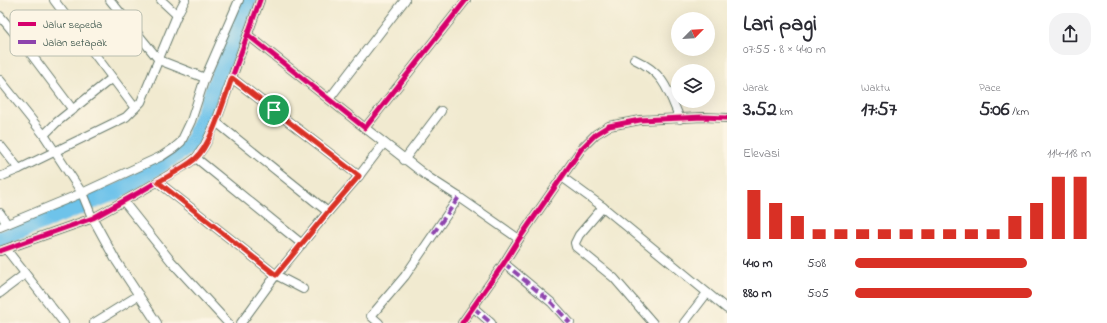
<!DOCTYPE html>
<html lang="id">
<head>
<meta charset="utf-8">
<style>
	:root { --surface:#fff; --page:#f2f2f3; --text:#2b2b33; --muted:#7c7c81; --accent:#d93025 }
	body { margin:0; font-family:"Indie Flower",sans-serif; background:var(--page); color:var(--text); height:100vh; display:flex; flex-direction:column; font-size:15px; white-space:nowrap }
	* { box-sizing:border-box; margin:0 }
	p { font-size:13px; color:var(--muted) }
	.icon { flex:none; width:22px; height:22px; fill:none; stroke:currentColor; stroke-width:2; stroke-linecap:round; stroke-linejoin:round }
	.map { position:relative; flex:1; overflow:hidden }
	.details { display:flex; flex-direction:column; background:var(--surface); width:380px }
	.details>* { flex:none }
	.needle { width:26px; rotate:66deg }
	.fabs { position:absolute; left:671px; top:12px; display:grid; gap:8px }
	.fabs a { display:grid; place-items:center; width:44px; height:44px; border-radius:50%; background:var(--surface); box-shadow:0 4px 16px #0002; font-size:20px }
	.pin { position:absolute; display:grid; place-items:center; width:34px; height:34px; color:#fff; margin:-17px; border:2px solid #fff; border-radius:50%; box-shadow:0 1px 4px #0007 }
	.round { display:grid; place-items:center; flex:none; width:42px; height:42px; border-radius:16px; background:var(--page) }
	.head { display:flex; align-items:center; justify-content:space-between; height:68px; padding:0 16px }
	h1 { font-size:22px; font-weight:700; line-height:30px }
	.figures { display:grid; grid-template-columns:repeat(3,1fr); gap:6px; height:68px; padding:4px 16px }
	.figures div { display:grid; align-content:center }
	.figures b { font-size:20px; font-weight:700 }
	.figures small { font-size:11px; font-weight:400 }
	.figures p { font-size:11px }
	.chart { height:112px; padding:8px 16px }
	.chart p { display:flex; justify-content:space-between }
	.chart svg { width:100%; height:72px; margin-top:4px; stroke:var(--accent); stroke-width:6 }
	ul { padding:0 16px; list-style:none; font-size:13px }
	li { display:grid; grid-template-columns:64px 48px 1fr; align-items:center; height:30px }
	li i { height:10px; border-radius:5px; background:var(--accent) }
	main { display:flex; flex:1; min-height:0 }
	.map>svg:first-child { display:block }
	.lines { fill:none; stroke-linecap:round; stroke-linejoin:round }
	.river { stroke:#6ec3ea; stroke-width:16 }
	.street-casing { stroke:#687a6b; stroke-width:10 }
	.street { stroke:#fff; stroke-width:8 }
	.quiet { stroke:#8e44ad; stroke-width:4; stroke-dasharray:8 4; stroke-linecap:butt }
	.cycleway-casing { stroke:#fcf5e5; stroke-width:8 }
	.cycleway { stroke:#d6006c; stroke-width:5 }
	.route-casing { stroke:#fff; stroke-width:8 }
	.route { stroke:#d93025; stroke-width:5 }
	.key { fill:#fcf5e5; stroke:#babeb0; stroke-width:1 }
	.key-label { font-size:11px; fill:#1f3d34 }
</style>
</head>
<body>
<main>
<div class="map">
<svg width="727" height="323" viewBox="0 0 727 323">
	<rect width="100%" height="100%" fill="#fcf5e5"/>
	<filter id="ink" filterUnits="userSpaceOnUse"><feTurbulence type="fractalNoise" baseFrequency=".025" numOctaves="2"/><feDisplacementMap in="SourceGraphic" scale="8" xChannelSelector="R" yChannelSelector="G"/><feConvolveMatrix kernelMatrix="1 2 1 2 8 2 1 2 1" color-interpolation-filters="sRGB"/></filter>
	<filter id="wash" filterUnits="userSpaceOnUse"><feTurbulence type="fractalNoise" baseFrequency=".012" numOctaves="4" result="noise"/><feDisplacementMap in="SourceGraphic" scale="16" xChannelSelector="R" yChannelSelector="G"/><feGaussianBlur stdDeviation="0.9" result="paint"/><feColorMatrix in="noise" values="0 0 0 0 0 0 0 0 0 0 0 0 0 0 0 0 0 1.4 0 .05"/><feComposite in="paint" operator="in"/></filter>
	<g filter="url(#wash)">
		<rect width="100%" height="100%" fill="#f1ead0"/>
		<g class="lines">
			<!-- river -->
			<path class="river" d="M0,239L123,189L190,146L249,0"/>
		</g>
	</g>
	<g filter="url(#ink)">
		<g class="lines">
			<defs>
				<g id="street">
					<path d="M54,0L135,108"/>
					<path d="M110,0L159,60L205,78"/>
					<path d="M161,0L177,15"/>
					<path d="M0,16L25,46L73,110"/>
					<path d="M248,35L365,128L466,0"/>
					<path d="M634,59C664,73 668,90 680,119"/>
					<path d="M232,78L359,176"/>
					<path d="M0,80L44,135L82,193L91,215L115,259L157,323"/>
					<path d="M329,99L405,0"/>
					<path d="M216,122L328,212"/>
					<path d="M365,128L428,177L459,197L519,239"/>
					<path d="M44,135L57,122L112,78"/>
					<path d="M0,145L19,169L126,117L141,102L177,15L185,0"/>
					<path d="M196,158L302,244"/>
					<path d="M404,160L441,111"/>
					<path d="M0,177L19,169"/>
					<path d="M562,177L603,207L727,309"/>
					<path d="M158,182L276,275L303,289"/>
					<path d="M124,202L171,261L228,323"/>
					<path d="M603,207L579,235L575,243L576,247L614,278L653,323"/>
					<path d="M0,213L7,224"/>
					<path d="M0,227L82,193L162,156L174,148L181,142L191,121L205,78L239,0"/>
					<path d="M6,249L64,323"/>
					<path d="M0,251L93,218L138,193L186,165L196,158L205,145L216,122L260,0"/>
					<path d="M504,263L552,303L570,323"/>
					<path d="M0,293L25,274"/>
					<path d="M474,308L491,323"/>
					<path d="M94,323L139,295"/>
					<path d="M241,323L276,275L328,212L359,176L384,143"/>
					<path d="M379,323L371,316L405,276L459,197"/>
					<path d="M462,323L504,263L519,239L582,148L596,134L609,126L640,120L703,117L727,118"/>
					<path d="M684,323L707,293"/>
				</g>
			</defs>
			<!-- street casing -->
			<use href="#street" class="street-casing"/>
			<!-- street -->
			<use href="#street" class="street"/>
			<!-- quiet -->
			<g class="quiet">
				<path d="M433,234L459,197"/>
				<path d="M504,263L552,303L570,323"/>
				<path d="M474,308L491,323"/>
			</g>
			<defs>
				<g id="cycleway">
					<path d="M248,35L365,128L466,0"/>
					<path d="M0,251L93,218L138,193L186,165L196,158L205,145L216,122L260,0"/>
					<path d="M462,323L504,263L519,239L582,148L596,134L609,126L640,120L703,117L727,118"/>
				</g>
			</defs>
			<!-- cycleway casing -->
			<use href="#cycleway" class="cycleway-casing"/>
			<!-- cycleway -->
			<use href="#cycleway" class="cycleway"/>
		</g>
	</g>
	<g class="lines" filter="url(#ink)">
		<defs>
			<path id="route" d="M232,78L359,176L328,212L276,275L158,182C170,175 184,168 195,159C212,144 224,99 232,78Z"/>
		</defs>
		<!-- route casing -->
		<use href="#route" class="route-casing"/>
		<!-- route -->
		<use href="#route" class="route"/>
	</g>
	<!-- legend -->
	<rect x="10" y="10" width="132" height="46" rx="6" class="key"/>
	<rect x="18" y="22" width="18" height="4" fill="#d6006c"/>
	<rect x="18" y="40" width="18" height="4" fill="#8e44ad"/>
	<g class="key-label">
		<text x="43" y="28">Jalur sepeda</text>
		<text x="43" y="46">Jalan setapak</text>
	</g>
</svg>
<div class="fabs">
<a><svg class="needle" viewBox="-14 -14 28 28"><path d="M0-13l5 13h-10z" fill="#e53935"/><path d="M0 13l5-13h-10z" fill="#7c7c81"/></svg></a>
<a><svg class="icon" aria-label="layers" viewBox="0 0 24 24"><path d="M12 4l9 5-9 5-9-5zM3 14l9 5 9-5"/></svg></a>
</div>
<div class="pin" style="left:274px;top:110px;background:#1e9e55"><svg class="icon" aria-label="arrive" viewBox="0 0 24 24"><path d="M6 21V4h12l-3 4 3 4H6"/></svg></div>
</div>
<section class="details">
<div class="head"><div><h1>Lari pagi</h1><p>07:55 · 8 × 440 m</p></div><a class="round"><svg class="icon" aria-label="share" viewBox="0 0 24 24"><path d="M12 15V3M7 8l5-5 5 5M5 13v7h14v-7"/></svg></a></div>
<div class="figures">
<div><p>Jarak</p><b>3.52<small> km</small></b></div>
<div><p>Waktu</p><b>17:57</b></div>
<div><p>Pace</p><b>5:06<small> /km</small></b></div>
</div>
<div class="chart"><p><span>Elevasi</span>114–118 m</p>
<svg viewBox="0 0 160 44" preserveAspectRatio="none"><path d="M5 44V14M15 44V22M25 44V30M35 44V38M45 44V38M55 44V38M65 44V38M75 44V38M85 44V38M95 44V38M105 44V38M115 44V38M125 44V30M135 44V22M145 44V6M155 44V6"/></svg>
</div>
<ul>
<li><b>440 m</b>5:08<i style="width:73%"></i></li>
<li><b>880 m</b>5:05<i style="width:75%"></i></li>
</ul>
</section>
</main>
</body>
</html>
